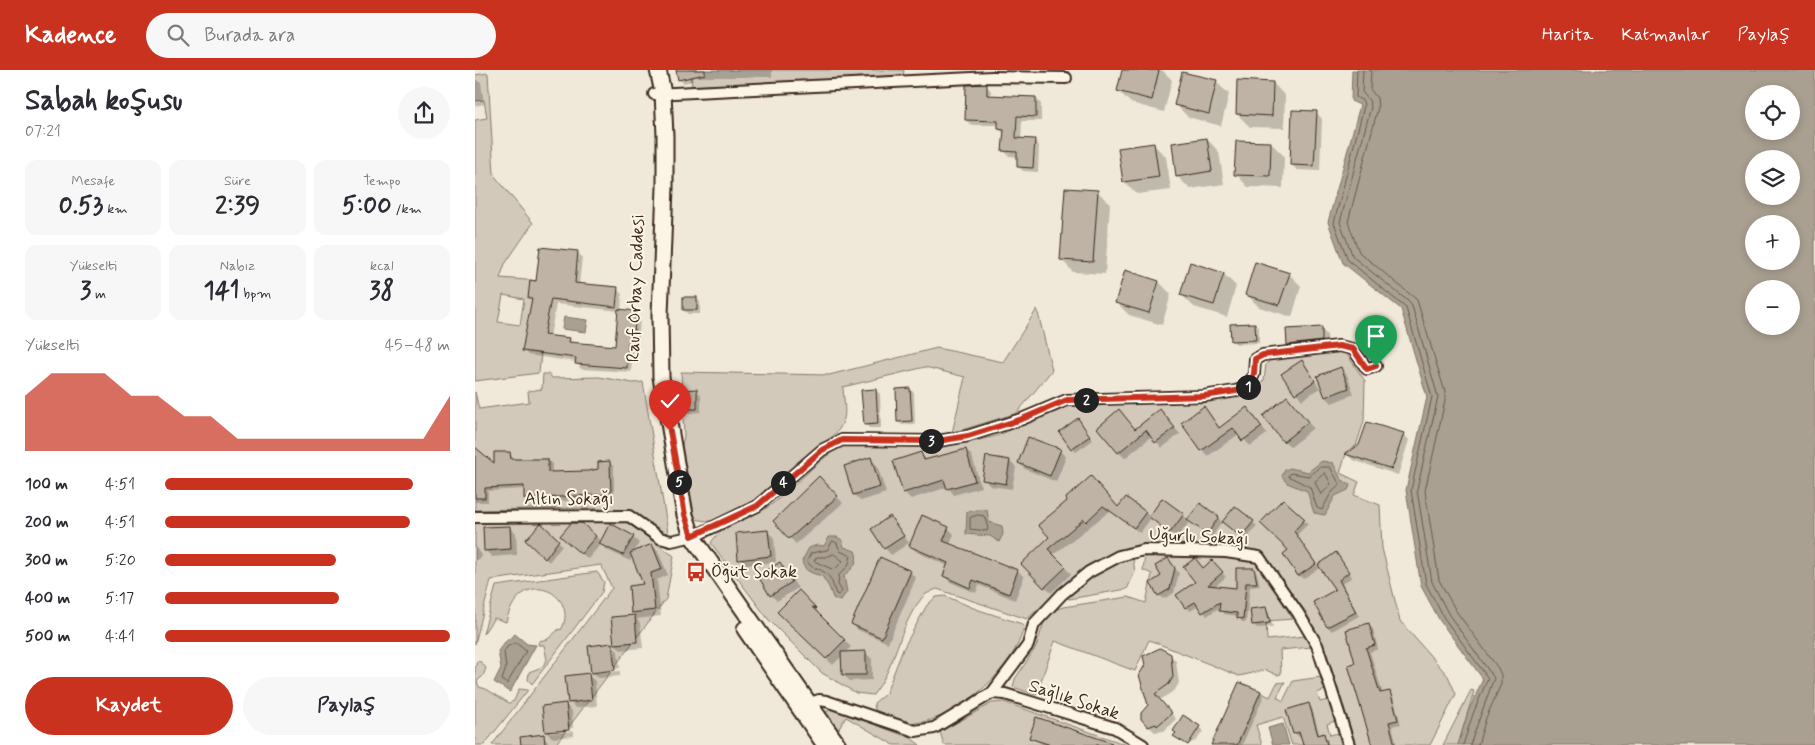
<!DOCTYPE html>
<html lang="tr">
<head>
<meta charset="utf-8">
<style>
	:root { --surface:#fff; --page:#f7f7f7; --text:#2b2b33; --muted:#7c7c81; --accent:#c8321e }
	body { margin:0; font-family:Mynerve,sans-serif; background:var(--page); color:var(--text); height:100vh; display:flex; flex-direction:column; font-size:19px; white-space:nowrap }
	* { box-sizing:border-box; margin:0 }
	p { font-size:16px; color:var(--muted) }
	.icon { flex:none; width:28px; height:28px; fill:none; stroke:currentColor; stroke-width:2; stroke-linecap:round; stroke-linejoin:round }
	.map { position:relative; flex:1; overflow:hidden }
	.sheet { display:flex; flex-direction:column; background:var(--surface); width:475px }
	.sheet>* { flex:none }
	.buttons { position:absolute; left:1270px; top:15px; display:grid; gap:10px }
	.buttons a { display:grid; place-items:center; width:55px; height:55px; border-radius:50%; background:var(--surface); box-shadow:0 2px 8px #0003; font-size:25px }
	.pin { position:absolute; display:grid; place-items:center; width:42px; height:42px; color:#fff; margin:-51px -21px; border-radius:50% 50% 50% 0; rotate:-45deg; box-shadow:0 0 5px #0007 }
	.pin .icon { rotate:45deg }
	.km { position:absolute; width:25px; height:25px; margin:-12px; border-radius:50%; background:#222; color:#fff; font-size:14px; line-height:25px; text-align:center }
	.round { display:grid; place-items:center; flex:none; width:52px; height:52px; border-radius:26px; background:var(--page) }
	.head { display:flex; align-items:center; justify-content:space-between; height:85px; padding:0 25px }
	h1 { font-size:28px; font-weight:700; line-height:38px }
	.figures { display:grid; grid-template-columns:repeat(3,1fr); gap:8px; height:85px; padding:5px 25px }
	.figures div { display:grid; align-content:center; border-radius:12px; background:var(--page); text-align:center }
	.figures b { font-size:25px; font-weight:700 }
	.figures small { font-size:14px; font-weight:400 }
	.figures p { font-size:14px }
	.chart { height:140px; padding:10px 25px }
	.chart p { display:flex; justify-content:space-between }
	.chart svg { width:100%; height:90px; margin-top:5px; fill:var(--accent); opacity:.7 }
	.primary-button { display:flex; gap:10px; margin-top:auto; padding:10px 25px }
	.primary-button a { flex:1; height:58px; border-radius:30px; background:var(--accent); color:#fff; font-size:20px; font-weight:700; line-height:58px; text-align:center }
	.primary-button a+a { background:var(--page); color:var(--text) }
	ul { padding:0 25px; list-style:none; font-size:16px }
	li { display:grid; grid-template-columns:80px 60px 1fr; align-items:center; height:38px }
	li i { height:12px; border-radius:6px; background:var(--accent) }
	header { display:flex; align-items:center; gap:30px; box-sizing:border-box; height:70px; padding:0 25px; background:var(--accent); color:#fff }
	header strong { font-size:24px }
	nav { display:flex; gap:28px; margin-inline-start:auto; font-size:18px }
	.search { width:350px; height:45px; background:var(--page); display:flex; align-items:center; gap:12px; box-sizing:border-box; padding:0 18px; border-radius:28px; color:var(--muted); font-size:19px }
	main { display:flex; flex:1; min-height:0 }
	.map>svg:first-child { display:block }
	.green { fill:#d2c9ba; stroke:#867a6c; fill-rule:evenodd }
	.water { fill:#aaa091; stroke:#7e7163; fill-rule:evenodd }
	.shadow { fill:#0003; fill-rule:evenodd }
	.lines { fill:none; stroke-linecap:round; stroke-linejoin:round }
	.shore { stroke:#67594c; stroke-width:1 }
	.building { fill:#beb3a4; stroke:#3b2a1e }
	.street-casing { stroke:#3b2a1e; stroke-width:14 }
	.secondary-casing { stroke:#3b2a1e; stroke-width:19 }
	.street { stroke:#fcf5e5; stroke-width:10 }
	.secondary { stroke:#fcf5e5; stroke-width:15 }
	.route-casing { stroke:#fff; stroke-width:10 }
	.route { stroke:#c8321e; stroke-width:6 }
	.labels { text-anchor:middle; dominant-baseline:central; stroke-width:4; stroke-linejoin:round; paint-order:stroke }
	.street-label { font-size:18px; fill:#3b2a1e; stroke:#fcf5e5 }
	.poi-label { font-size:18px; fill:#3b2a1e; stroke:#fcf5e5; text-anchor:start }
</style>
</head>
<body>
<header>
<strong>Kadence</strong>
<div class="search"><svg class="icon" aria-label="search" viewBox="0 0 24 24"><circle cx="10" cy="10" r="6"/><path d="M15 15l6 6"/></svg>Burada ara</div>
<nav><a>Harita</a><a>Katmanlar</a><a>Paylaş</a></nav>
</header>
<main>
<section class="sheet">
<div class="head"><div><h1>Sabah koşusu</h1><p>07:21</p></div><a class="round"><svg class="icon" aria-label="share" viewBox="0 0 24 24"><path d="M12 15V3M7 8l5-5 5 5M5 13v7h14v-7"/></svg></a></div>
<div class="figures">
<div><p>Mesafe</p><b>0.53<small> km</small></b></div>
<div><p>Süre</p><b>2:39</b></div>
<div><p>Tempo</p><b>5:00<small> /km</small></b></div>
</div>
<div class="figures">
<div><p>Yükselti</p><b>3<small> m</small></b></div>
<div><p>Nabız</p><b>141<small> bpm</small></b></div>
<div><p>kcal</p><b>38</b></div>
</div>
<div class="chart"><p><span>Yükselti</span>45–48 m</p>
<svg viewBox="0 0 160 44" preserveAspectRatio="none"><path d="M0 44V17L10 6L20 6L30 6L40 17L50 17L60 27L70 27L80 38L90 38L100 38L110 38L120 38L130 38L140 38L150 38L160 17V44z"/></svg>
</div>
<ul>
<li><b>100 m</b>4:51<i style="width:87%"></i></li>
<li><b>200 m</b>4:51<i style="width:86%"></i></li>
<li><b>300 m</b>5:20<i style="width:60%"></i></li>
<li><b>400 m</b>5:17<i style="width:61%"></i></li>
<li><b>500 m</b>4:41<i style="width:100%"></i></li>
</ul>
<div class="primary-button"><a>Kaydet</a><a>Paylaş</a></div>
</section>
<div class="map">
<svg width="1340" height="675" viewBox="0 0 1340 675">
	<rect width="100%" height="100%" fill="#f0e9d9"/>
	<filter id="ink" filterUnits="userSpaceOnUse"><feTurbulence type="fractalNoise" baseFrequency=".02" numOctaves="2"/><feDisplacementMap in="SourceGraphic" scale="10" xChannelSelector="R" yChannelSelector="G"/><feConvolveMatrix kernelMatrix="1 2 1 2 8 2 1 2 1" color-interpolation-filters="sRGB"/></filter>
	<g filter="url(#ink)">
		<!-- green -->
		<g class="green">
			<path d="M214,0H429L428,7L217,16Z"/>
			<path d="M13,3L19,105L58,153L30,194L25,208L65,211L64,239L56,282L66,284L64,303L0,311V50L12,48L9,30L0,31V5ZM28,225L49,229L45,255L23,252Z"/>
			<path d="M562,239L577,300L542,343L477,363L490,307L450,297L368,317C369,338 375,350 358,366C332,386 266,451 235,451C230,451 224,450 220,449L207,376L209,366L206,302L354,305L462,278L528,292Z"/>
			<path d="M864,280L871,283L890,311L889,351L881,376L872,381L865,403L884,412L879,425L905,435L907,478L925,551L973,606L981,624L955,675H881L850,578L831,542L786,482L751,479L642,482L613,495L552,549L462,519C457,521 449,524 446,529C423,557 421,598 398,625L381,623L347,603L293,549L236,473C247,453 271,450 290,439C318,421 338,392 368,375L459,376L491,373L521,366L594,336L733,331L762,327L778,322L789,310L791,294L797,289Z"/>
			<path d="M68,304H74L77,308L124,307L158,313L168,312L193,462L190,463L157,441L111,438L0,440V322L4,339L54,332L53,321L67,319Z"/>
			<path d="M147,449L199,486L191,529L80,675H17L137,518L126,495L16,510L0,574V451Z"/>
			<path d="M670,484L751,487L782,492L818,549L791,551L792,570L830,566L837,577L805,580L806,604L802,605L791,600L764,606L674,570L660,601L580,571L561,625L538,617L540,609L561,577L569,552L577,541L588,537L653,527L671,533L677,504L668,500Z"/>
			<path d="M654,488L658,489L660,502L652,519L594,529L592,526L620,505Z"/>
			<path d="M122,502L129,512L127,522L57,614L53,610L54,602L67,597L72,590L69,575H63L64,571L73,569L84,559L86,560C106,525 46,492 31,552L19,548L8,564L21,516Z"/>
			<path d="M470,526L501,539L547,554L549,556C541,598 482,650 440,653C428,655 411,644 400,640L399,633L411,623L428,579L452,535L461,527Z"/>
			<path d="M2,591L6,592L11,598L8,606L2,611L4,617L11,619L34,633L39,631L44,619L53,620L9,675H0V599Z"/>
			<path d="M846,607L850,620L842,623L845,632L853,630L860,651L852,654L855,665L863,663L866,675H817L808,647L781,655L787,675H754L785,622L795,627L802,613L810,612L802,627L808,631L818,611Z"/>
			<path d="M996,620L999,621L983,675H968Z"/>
			<path d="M529,632L652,675H469L465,662L517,633Z"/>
			<path d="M357,639L436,668L445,675H419L371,647L363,660L350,645L352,641Z"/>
		</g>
		<!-- water -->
		<g class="water">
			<path d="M877,0H1340V675H983L993,642L1008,609L965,551L946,516L931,420L952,327L926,239L868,193L853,152L885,35L876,31ZM1279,24H1316V61H1279ZM1279,89H1316V126H1279ZM1279,154H1316V191H1279ZM1279,219H1316V256H1279Z"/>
			<path d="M89,247L113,250L111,262L87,259Z"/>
			<path d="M847,391L858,393L866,409L875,415L873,420L860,426L850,445L839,443L832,421L812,413L807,406L810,400L815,398L833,402Z"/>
			<path d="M502,440H512L514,452L527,456L528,464L524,472L515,466L491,464L492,442Z"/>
			<path d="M354,467H362L367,470L369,477L380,481C385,492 377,499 369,506L372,522L365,531L358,528L354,517L347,506C337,503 329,502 327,491L334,478L342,475L349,476Z"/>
			<path d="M40,564L52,574L61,575L35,622L19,612L26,598L23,581L29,573Z"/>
			<path d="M808,654L814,675H798L793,658Z"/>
		</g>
		<!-- shadow -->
		<g class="shadow">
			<path d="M202,0H297V7H217L218,11L208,13L204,9Z"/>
			<path d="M649,0H687L697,10L689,42L656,33L643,21Z"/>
			<path d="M0,9L6,13L9,34L0,36Z"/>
			<path d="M741,12L754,24L746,56L713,47L700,34Z"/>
			<path d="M798,13L810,26L809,58L775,57L762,44Z"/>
			<path d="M511,15L516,21V27L561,28L566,34V51H547L546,70H559L564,76L563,102L548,101L543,96V87L534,86L529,81L530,64L524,59V55H496L491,50Z"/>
			<path d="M841,42L847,49L845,101L822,100L816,94Z"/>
			<path d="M732,69L744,82L749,114L715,119L702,106Z"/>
			<path d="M796,73L809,86L808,118L773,117L761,104Z"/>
			<path d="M679,75L691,87L696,120L662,124L649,112Z"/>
			<path d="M622,121L635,134L630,204L598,202L586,189Z"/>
			<path d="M102,182L107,187L104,215L142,219L147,224L146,241L160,242L165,247L163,278L158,277L156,302L106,299L101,292L53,285L48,280L58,231L55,227L62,212ZM81,234L144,241L141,277L99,274L94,269L75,267Z"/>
			<path d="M716,193L749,204L761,216L752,247L719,237L706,224Z"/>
			<path d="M814,204L826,216L817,247L784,237L771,224Z"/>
			<path d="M684,212L696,224L687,255L654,245L641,232Z"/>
			<path d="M221,228L225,232V244H213L209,240Z"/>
			<path d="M780,254L784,258V273L761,274L757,270Z"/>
			<path d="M846,259L852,265L853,277L819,281L813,274Z"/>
			<path d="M827,292L845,318L827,330L808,304Z"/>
			<path d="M865,298L872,305L879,324L857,333L851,327L843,307Z"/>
			<path d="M435,319L439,323L440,354L427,355L423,351Z"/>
			<path d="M401,320L405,324L406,358H394L390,354Z"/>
			<path d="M222,321L226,325V342L214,343L210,339Z"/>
			<path d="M818,334L838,358L816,377L809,371Z"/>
			<path d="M729,338L745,358L772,339L792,364L775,376L764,364L733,386L727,380Z"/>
			<path d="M685,341L705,364L687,378L677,366L650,388L643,382L660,360Z"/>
			<path d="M603,350L618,370L601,382L586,362Z"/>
			<path d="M928,364L934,370L923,405L878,390L872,385L886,375Z"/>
			<path d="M491,380L497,386L506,417L479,425L473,417L436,429L429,422L446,384L453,391Z"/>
			<path d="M0,381L21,396L35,383L39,391L73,390L77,394V403L113,402L124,400L135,393L139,397V428L54,433L50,429V419L13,421V432H0Z"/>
			<path d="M585,381L591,387L581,412L550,399L544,393Z"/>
			<path d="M396,389L402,395L411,423L386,431L379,425L370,396Z"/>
			<path d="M534,391L541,397L537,419L515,416L509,409Z"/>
			<path d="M344,408L368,433L321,474L299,451Z"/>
			<path d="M592,429L670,442L675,447L688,430L714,450L743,448L747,452L737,467L715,451L702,468L676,448L665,463L635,441L578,485L596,504L576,523L548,494L575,467L594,431Z"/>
			<path d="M808,430L833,454L822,465L843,497L860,484L877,507L867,514L884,546L857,561L853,557L862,521L846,497L828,509L824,505L815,480Z"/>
			<path d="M760,437L782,456L771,470L753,455Z"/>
			<path d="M415,447L434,473L416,485L410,478Z"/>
			<path d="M66,455L87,475L74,492L52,470Z"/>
			<path d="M34,457L41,463L42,485L17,487L11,481Z"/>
			<path d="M473,458L479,464L475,475L543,501L549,507L540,530L504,515L501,523L475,512L469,506L473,496L442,482L435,476Z"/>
			<path d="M292,461L299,468L301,492L271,495L265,489Z"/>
			<path d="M121,466L126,472L158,467L164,473L159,482L177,475L183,481L193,505L182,510L186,546L162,549L165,553L168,578L146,580L140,574L137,549L161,546L158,542L170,516L158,486L155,491L132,480L126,474L113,489L93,472Z"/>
			<path d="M0,476L7,487L0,491Z"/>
			<path d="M693,489L704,503L699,523L688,529L684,525Z"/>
			<path d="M305,493L323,518L302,531L296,525Z"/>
			<path d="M741,496L751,507L739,517L763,520L778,499L782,503L785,516L775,517L771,552H767L763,546L749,544L745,537L732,546L724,536L715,541L703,525L722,513L728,499Z"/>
			<path d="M435,502L441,508L413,573L383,560L377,554Z"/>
			<path d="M324,522L344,543L339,541L376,577L370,583L390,582L397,589V610L375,611L368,605V585L358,595L304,542Z"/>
			<path d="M790,539L794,543L798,557L782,558L778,554Z"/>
			<path d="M894,555L898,559L903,579L895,582L908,624L914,622L918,626L926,654L917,656L922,675H897L881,594Z"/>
			<path d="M136,575L143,581L145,598L121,601V603L145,601V606L124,608L117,602Z"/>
			<path d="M695,585L701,591L704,613L700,620L685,630L701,649L689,661L680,662L674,657L672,595Z"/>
			<path d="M113,605L120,611L122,636L101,638L94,632Z"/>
			<path d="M785,622L789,626L767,675H761Z"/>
			<path d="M90,634L97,641L98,658L75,661V663L99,661V666L78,668L71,662Z"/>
			<path d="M833,634L837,638L845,666L848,665L852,669L854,675H829L826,667H824L820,663Z"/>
			<path d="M724,657L728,661L722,670L712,675Z"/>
			<path d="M68,666L75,675H47Z"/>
			<path d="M556,668L626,675H569Z"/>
		</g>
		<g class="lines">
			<!-- shore -->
			<g class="shore">
				<path d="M882,0L881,27L888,31L889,36L859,153L873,190L931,238L957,327L936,420L951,514L969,548L1013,608L998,644L988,675"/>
				<path d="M888,0L887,22L894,30L896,37L865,152L878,187L933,231L937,236L963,327L942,420L957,512L974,545L1019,608L995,675"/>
				<path d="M896,0L895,19L902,28L903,38L873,152L884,182L942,230L970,322V331L950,421L964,510L981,541L1023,598L1026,605V614L1011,648L1003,675"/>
				<path d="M846,397H855L865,415L856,423L847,440L842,438L835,417L813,406L816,403L834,406Z"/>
				<path d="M850,403L856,414L846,425L840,412Z"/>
				<path d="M503,445L509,446L513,458L512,461L495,459V448Z"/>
				<path d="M358,471L362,473L365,481L376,486L373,496L364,505L363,515L367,521L364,525L361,524C358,516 357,507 349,502C342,497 337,500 332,491L336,483L352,480Z"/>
				<path d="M359,484L368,491L359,500L339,491L342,487H351Z"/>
				<path d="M41,573L51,581L32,614L27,610L31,598L29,582L32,577Z"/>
			</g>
		</g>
		<!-- building -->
		<g class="building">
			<path d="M201,0H230V4L203,10Z"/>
			<path d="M647,0H684L677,30L642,21Z"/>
			<path d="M707,2L742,10L734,44L699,35Z"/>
			<path d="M762,10L798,12L797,46L761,44Z"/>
			<path d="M512,14V25L561,27V47L542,46L541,68L560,69L558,98L542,97V82L527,81L529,60L523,59V51L490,50L491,15Z"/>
			<path d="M817,40L842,41L839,96L815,95Z"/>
			<path d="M732,68L737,101L701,107L697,73Z"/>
			<path d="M761,71L796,72L795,106L759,105Z"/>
			<path d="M679,73L684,107L648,112L643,78Z"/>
			<path d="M590,118L623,120L618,192L585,190Z"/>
			<path d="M65,177L103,181L100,213L143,217L141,237L76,229L69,265L95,268L94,272L140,276L143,239L161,241L158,273H153L152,298L100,294L101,288L47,281L57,228H53L55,210L61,211Z"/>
			<path d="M715,192L749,203L739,235L705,225Z"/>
			<path d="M780,192L815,203L804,235L770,225Z"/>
			<path d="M650,200L684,211L674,243L640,233Z"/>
			<rect x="208" y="227" width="14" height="13"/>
			<path d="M780,253L781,270L756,271L755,254Z"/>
			<path d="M847,257V271L812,275L811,259Z"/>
			<path d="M827,290L840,311L820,324L806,304Z"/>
			<path d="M866,297L874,318L850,327L842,306Z"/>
			<path d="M435,318L437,351L422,352L421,319Z"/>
			<path d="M222,319V339H209L208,320Z"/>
			<path d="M401,319L403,354L389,355L386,320Z"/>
			<path d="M812,326L833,352L808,372L788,346Z"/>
			<path d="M729,336L744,358L772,337L787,357L767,371L758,358L726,381L706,353Z"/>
			<path d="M644,339L660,359L685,339L700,358L680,373L671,360L643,383L622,358Z"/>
			<path d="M603,348L615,366L596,379L584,362Z"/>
			<path d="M892,352L929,363L917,399L870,384L884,375Z"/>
			<path d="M553,367L586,379L575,406L543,393Z"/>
			<path d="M0,377L19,393V382H35L36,389H73V402L113,401L123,399V392L135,391L136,424L49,429V416L10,418V428H0Z"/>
			<path d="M491,379L500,411L472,419L469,410L428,423L418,391L446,382L449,390Z"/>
			<path d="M511,386L535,390L531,414L507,410Z"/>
			<path d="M396,387L405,417L378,425L369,396Z"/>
			<path d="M344,406L363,426L314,469L298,451Z"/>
			<path d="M616,406L643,437L651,427L671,442L659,458L628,436L611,452L609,449L573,479L591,497L569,518L546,494L574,467L563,455L592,431L591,428Z"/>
			<path d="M687,428L709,444L695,463L674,447Z"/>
			<path d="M808,429L830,449L819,461L841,494L823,506L808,484L813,480L785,453Z"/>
			<path d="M725,433L744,447L732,464L712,450Z"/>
			<path d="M760,436L779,451L766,467L747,452Z"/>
			<path d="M447,445L474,457L468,471L543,500L534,524L498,510L495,518L468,506L473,493L434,476Z"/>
			<path d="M415,446L429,466L409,479L396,459Z"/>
			<path d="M66,453L84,470L70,489L50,470Z"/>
			<path d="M96,453H107L121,466L106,484L85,466Z"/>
			<path d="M135,453L159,466L148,485L124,474Z"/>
			<path d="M35,456L36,479L9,481L8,457Z"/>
			<path d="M293,460L296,486L263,490L261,463Z"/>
			<path d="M177,474L187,499L176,503L180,540L156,543L154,516L168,514L155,483Z"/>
			<path d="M861,482L874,502L864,510L881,542L852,557L838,532L860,520L843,495Z"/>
			<path d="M405,487L436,501L407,568L376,554Z"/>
			<path d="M693,488L700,498L695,519L683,526L675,513L686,506L680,496Z"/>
			<path d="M720,488L728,498L737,490L748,502L733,515L761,518V498H779L782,513H771L768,549L762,548V543L744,541L745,532L727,543L720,532L710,538L701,525L720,512L708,497Z"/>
			<path d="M305,492L317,512L295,526L283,506Z"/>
			<path d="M324,520L342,539L337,537L370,570L351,589L302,542Z"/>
			<path d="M791,537L795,553L777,555L775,539Z"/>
			<path d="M160,545L162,572L139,574L136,547Z"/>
			<path d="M894,553L900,575L891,578L905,623L915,621L923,650L914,652L920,675H897L873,595L880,593L871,560Z"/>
			<path d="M137,573L140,600L116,603L113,576Z"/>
			<path d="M685,578L696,584L698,607L694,614L680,624L697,643L682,656L681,654L673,657L666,649V643L673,635L664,605L670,595L668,586Z"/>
			<path d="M391,581V605H367L366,582Z"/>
			<path d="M114,603L117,630L93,633L90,606Z"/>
			<path d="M764,612L786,621L773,651L762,675H736Z"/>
			<path d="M91,633L94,660L70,662L67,636Z"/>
			<path d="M834,633L843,665L849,663L852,675H828L824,662L818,664L811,640Z"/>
			<path d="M708,645L725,656L713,675L698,666L701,663L698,661Z"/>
			<path d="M561,647L637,673V675H576L554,668Z"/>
			<path d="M69,664L70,675H46L45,667Z"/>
		</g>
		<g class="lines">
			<defs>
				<g id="street">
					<path d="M179,24L517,7L591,8"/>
					<path d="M0,447L154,446L185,468L196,471L210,468L226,463L282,436L347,380L367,370L463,371L493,366L547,349L592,330L729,326L761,321L773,317L779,304L780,289L788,285L864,276L878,279L892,299L901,296"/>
					<path d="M517,623L530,624L640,658L668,675"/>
					<path d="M330,635L344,630L351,631L440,661L459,658L517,623L553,575L559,554L587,524L614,502L644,486L669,480L751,482L784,487L823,543L842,575L874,675"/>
				</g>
				<g id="secondary">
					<path d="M183,0L188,23L190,66V117L185,245L186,307L210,445L217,466L363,675"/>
					<path d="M270,559L350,675"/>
				</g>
			</defs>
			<!-- street casing -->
			<use href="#street" class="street-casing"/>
			<!-- secondary casing -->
			<use href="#secondary" class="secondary-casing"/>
			<!-- street -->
			<use href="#street" class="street"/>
			<!-- secondary -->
			<use href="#secondary" class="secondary"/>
		</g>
	</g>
	<g class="lines" filter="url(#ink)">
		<defs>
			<path id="route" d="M195,361L210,445L217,466L282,436L347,380L367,370L463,371L493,366L547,349L592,330L729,326L761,321L773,317L779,304L780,289L788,285L864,276L878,279L892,299L901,296"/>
		</defs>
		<!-- route casing -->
		<use href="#route" class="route-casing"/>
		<!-- route -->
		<use href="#route" class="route"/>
	</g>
	<!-- icons -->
	<defs>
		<symbol id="bus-bare" viewBox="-9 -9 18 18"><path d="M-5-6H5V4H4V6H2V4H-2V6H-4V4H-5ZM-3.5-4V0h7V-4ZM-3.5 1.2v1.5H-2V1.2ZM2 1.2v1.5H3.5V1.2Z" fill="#c8321e" stroke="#fcf5e5" stroke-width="2.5" paint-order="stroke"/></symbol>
	</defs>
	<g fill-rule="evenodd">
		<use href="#bus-bare" x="207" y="488" width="28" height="28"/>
	</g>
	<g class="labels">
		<!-- street labels -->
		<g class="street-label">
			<text transform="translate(161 218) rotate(-88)">Rauf Orbay Caddesi</text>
			<text x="94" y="429">Altın Sokağı</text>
			<text transform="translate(724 467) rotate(3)">Uğurlu Sokağı</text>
			<text transform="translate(599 630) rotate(18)">Sağlık Sokak</text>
		</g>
		<!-- poi labels -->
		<g class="poi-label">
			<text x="236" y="502">Öğüt Sokak</text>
		</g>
	</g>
</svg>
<div class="buttons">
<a><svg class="icon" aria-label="locate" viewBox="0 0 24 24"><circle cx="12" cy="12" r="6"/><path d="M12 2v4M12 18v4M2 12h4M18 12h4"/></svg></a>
<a><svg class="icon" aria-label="layers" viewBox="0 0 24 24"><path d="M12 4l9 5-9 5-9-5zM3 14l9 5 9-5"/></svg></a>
<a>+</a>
<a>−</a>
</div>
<div class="pin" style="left:901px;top:296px;background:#1e9e55"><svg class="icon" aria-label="arrive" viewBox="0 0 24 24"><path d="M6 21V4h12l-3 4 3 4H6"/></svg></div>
<div class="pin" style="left:195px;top:361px;background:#d93025"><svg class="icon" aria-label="check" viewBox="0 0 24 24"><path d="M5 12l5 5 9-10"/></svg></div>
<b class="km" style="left:773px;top:317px">1</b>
<b class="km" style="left:611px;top:330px">2</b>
<b class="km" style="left:456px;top:371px">3</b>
<b class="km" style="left:308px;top:413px">4</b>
<b class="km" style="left:204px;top:412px">5</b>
</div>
</main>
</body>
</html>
